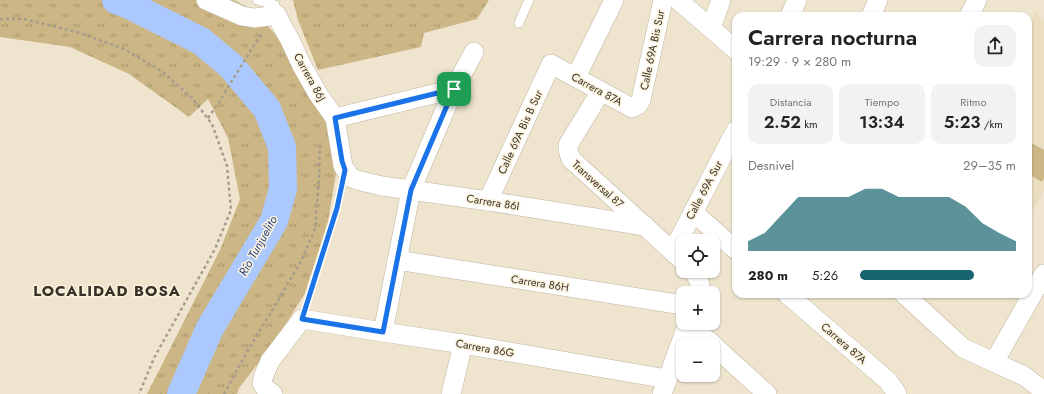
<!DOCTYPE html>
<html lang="es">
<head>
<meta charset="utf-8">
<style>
	:root { --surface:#fff; --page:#f2f2f2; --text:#222; --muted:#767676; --accent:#18646e }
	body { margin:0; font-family:Jost,sans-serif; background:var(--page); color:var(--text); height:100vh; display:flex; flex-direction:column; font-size:15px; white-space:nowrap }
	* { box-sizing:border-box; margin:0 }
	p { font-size:13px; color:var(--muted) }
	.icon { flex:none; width:22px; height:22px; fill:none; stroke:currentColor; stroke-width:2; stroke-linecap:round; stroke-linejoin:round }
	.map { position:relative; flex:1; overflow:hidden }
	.drawer { position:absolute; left:732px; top:12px; width:300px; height:286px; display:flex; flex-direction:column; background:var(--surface); border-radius:12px; box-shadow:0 1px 3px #0004 }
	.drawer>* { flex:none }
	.fabs { position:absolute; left:676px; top:234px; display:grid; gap:8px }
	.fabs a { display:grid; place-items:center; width:44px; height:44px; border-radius:8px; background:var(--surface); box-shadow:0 1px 3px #0004; font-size:20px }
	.pin { position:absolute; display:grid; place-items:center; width:34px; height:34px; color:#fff; margin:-17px; border-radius:8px; box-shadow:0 2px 6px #0006 }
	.round { display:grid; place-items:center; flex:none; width:42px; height:42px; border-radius:12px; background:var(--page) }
	.overview { display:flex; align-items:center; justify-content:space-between; height:68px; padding:0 16px }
	h1 { font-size:22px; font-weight:600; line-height:30px }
	.figures { display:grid; grid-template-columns:repeat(3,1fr); gap:6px; height:68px; padding:4px 16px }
	.figures div { display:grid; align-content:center; border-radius:10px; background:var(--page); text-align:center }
	.figures b { font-size:17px; font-weight:600 }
	.figures small { font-size:11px; font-weight:400 }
	.figures p { font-size:11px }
	.chart { height:112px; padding:8px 16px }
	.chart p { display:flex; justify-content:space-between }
	.chart svg { width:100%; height:72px; margin-top:4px; fill:var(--accent); opacity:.7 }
	ul { padding:0 16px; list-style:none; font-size:13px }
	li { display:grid; grid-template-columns:64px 48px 1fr; align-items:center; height:30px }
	li i { height:10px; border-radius:5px; background:var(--accent) }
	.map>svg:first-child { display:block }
	.built { fill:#ebdec0 }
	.grass { fill:url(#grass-tufts) }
	.pitch { fill:#cdb685 }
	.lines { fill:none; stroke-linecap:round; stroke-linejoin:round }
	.river { stroke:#abc9fe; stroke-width:28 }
	.service-casing { stroke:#bfb59f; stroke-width:10 }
	.minor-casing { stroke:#bfb59f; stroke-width:20 }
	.path { stroke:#a49c8c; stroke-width:2.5; stroke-dasharray:3 3; stroke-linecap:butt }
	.service { stroke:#fff; stroke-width:9 }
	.minor { stroke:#fff; stroke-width:19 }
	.route-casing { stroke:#fff; stroke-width:8 }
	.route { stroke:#1a73e8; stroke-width:5 }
	.labels { text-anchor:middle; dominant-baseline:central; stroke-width:3; stroke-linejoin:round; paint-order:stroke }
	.street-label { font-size:11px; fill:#363229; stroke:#fdf2dc }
	.water-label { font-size:12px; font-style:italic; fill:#234382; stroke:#fdf2dc }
	.district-label { font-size:15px; font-weight:bold; letter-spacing:1px; fill:#363229; stroke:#fdf2dc }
</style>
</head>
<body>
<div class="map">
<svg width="1044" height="394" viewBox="0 0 1044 394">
	<defs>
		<pattern id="grass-tufts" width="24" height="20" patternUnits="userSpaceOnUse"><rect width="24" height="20" fill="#cdb685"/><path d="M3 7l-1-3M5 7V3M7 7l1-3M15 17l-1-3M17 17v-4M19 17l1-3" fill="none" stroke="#a7956d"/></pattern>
	</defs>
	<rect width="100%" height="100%" fill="#efe5cf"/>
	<!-- built -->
	<path class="built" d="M1036,12L1044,20V190L1028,219V27Z"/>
	<!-- grass -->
	<g class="grass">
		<path d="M0,0H234L254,11L283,43L328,118L338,162L328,221L305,293L274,343L239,388L237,394H147L220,250L240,199L228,138L208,99L189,117L129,74L70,47L0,37Z"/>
		<path d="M293,0H489L477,19L424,33L421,47L318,70L298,20Z"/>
	</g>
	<!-- pitch -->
	<path class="pitch" d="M1028,141L1044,150V178L1042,182L1028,174Z"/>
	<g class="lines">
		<!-- river -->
		<path class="river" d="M116,0L127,4L201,41L231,66L267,109L282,147L283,189L274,221L210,328L181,394"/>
		<defs>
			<g id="service">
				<path d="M257,0L275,5"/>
				<path d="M519,23L529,0"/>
			</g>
			<g id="minor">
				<path d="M206,0L242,16L254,18L277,15L282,26L290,40L301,64L318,94L335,118L343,166L350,177L357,180L382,186L488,201L645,226"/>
				<path d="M678,0L736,50"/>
				<path d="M790,16L797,0"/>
				<path d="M871,16L878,0"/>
				<path d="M969,16L977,0"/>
				<path d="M711,28L721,0"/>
				<path d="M576,77L614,0"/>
				<path d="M601,91L568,145V150L571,159L683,261"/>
				<path d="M335,118L454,89"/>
				<path d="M488,201L551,64L632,108L638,105L641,100L663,0"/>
				<path d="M693,212L736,250"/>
				<path d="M673,251L736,130"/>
				<path d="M397,260L683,305"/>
				<path d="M693,271C698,279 702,283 698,293"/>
				<path d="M787,294L888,381L897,394"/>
				<path d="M904,294L963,348L1024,376L1044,391"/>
				<path d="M688,323L713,345"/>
				<path d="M383,332L411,190L454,89L474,52"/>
				<path d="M713,345L767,394"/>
				<path d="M994,362L1044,274"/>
				<path d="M273,394L265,388L262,383L264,375L270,361L302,319L383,332L463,344L667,379"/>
				<path d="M451,394L463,344"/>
				<path d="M662,394L688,323"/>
			</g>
		</defs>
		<!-- service casing -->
		<use href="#service" class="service-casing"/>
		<!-- minor casing -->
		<use href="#minor" class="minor-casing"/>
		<!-- path -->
		<g class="path">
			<path d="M0,19H24L77,32L124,49L163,72L192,98L212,124L227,166L231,210L215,249L154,358L139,394"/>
			<path d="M208,118L219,102L256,42L262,34"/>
			<path d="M307,302L337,208L341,190"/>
			<path d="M224,394L248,350L276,304L301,261L315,229L319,177L320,142"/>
		</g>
		<!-- service -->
		<use href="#service" class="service"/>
		<!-- minor -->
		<use href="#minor" class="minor"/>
	</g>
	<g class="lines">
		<defs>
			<path id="route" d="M454,89L411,190L383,332L302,319L337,208L345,170L342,161L335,118Z"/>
		</defs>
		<!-- route casing -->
		<use href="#route" class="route-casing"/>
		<!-- route -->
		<use href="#route" class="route"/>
	</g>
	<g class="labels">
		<!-- street labels -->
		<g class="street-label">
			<text transform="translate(652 50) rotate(-78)">Calle 69A Bis Sur</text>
			<text transform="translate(310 77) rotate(61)">Carrera 86J</text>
			<text transform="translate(597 89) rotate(29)">Carrera 87A</text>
			<text transform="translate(520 132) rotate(-65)">Calle 69A Bis B Sur</text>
			<text transform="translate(598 184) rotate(42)">Transversal 87</text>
			<text transform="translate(704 190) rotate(-62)">Calle 69A Sur</text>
			<text transform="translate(493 202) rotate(9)">Carrera 86I</text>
			<text transform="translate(540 283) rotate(9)">Carrera 86H</text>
			<text transform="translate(844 343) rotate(41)">Carrera 87A</text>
			<text transform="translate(485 348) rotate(10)">Carrera 86G</text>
		</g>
		<!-- water labels -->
		<g class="water-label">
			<text transform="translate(258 246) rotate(-61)">Río Tunjuelito</text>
		</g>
		<!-- district labels -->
		<g class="district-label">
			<text x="107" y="291">LOCALIDAD BOSA</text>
		</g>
	</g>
</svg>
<div class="fabs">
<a><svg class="icon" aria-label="locate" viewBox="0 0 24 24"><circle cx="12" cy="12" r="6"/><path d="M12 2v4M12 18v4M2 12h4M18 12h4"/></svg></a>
<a>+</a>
<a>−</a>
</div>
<div class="pin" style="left:454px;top:89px;background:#1e9e55"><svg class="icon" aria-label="arrive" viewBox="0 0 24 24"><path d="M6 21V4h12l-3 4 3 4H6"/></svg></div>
<section class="drawer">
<div class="overview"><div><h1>Carrera nocturna</h1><p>19:29 · 9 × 280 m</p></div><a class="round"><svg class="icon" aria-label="share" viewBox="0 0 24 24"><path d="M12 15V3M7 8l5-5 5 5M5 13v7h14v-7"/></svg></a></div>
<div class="figures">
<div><p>Distancia</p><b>2.52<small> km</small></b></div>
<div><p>Tiempo</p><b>13:34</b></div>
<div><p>Ritmo</p><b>5:23<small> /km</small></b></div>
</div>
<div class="chart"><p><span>Desnivel</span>29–35 m</p>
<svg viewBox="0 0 160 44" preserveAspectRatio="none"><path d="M0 44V38L10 33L20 22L30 11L40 11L50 11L60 11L70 6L80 6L90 11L100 11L110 11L120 11L130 17L140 27L150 33L160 38V44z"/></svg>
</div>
<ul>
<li><b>280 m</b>5:26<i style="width:73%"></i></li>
</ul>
</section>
</div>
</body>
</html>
